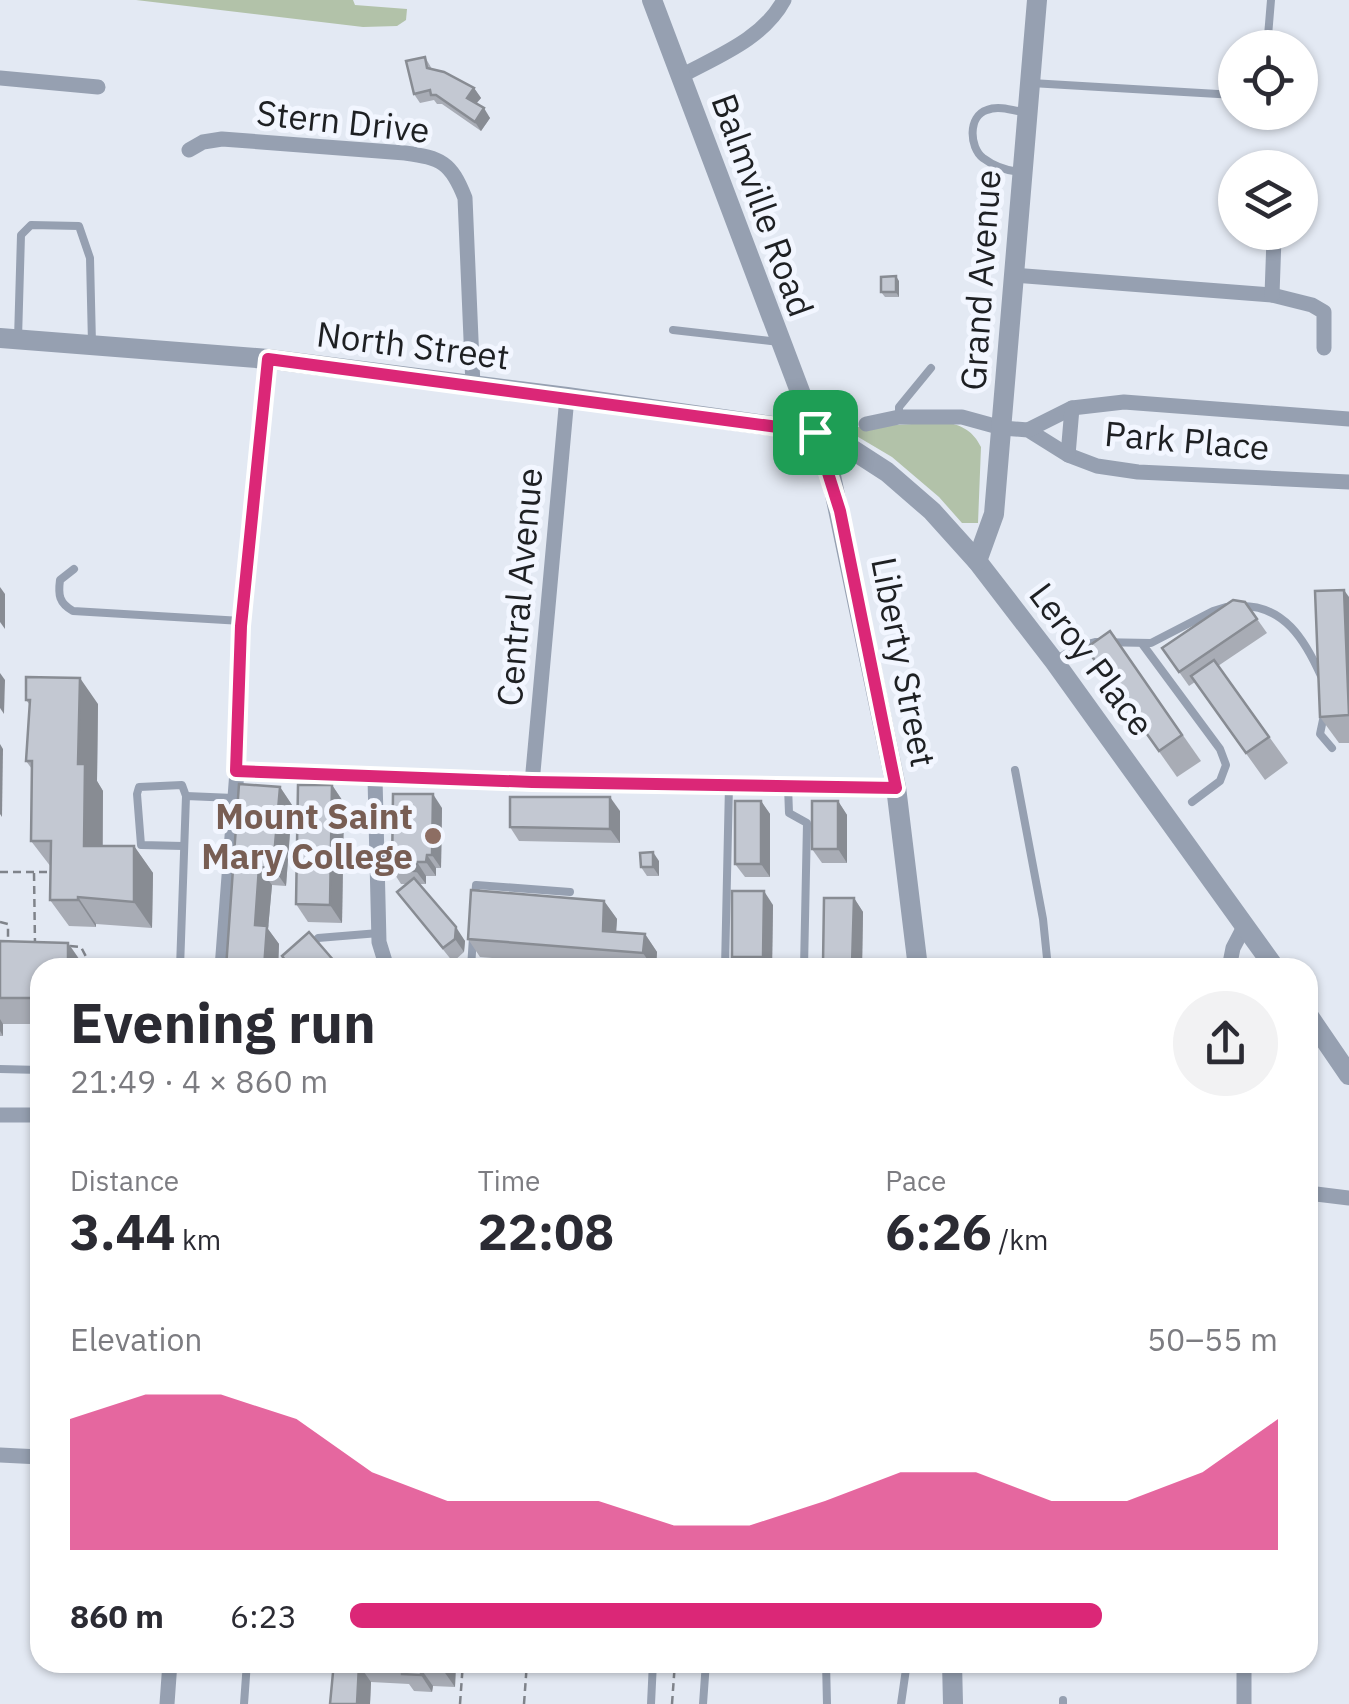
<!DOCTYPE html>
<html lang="en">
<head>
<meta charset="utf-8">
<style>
	:root { --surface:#fff; --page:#f2f2f3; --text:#2b2b33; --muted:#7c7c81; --accent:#db2777 }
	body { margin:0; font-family:"IBM Plex Sans",sans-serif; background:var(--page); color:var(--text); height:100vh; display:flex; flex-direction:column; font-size:38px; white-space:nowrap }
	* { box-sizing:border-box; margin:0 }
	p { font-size:32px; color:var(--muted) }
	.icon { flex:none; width:55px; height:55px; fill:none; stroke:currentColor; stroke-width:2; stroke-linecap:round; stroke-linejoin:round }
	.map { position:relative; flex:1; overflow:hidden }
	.panel { position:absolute; left:30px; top:958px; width:1288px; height:715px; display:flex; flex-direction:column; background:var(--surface); border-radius:30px; box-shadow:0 2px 8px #0004 }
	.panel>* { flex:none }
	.fabs { position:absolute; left:1218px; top:30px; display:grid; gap:20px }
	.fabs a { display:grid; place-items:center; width:100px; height:100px; border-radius:50%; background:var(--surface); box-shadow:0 2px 8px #0004; font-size:50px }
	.pin { position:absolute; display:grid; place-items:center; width:85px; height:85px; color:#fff; margin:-42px; border-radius:20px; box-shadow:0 5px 15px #0006 }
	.round { display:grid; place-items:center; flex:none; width:105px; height:105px; border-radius:52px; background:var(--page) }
	.headline { display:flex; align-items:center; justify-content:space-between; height:170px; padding:0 40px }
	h1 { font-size:55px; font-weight:800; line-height:75px }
	.figures { display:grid; grid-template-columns:repeat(3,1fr); gap:15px; height:170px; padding:10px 40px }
	.figures div { display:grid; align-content:center }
	.figures b { font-size:50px; font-weight:800 }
	.figures small { font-size:28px; font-weight:400 }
	.figures p { font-size:28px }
	.chart { height:280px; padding:20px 40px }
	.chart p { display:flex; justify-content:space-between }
	.chart svg { width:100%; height:180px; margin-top:10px; fill:var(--accent); opacity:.7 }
	ul { padding:0 40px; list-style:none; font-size:32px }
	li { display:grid; grid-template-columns:160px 120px 1fr; align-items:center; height:75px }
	li i { height:25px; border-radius:12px; background:var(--accent) }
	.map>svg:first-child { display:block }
	.green { fill:#b2c2a9 }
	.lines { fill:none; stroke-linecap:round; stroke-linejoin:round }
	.path { stroke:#7f838a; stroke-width:2.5; stroke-dasharray:8 5; stroke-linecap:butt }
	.service { stroke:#96a0b1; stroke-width:8 }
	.minor { stroke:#96a0b1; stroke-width:15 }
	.tertiary { stroke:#96a0b1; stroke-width:20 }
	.wall { fill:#a8acb5 }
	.shaded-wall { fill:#888c93 }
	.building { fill:#c3c8d2; stroke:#888c93; stroke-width:2.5 }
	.route-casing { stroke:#fff; stroke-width:20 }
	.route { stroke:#db2777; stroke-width:12 }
	.education-dot { fill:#8d6e63; stroke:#f2f6ff; stroke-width:4 }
	.labels { text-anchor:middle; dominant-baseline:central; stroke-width:10; stroke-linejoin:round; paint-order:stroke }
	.street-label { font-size:35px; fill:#1e2023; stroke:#f2f6ff }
	.education-label { font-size:35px; font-weight:bold; fill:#785e54; stroke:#f2f6ff; text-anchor:end }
</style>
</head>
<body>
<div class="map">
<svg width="1349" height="1704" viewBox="0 0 1349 1704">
	<rect width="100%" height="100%" fill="#e3e9f3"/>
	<!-- green -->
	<g class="green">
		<path d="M136,0H353L355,5L407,9L406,20L397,26L363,27Z"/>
		<path d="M946,422C963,426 973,431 981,447L978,523H962L939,497L892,457L843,428Z"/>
	</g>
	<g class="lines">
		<!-- path -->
		<g class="path">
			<path d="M0,872H53"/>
			<path d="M34,873L35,945"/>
			<path d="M0,922L8,924V943"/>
			<path d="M70,946L81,947L92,968"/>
			<path d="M460,1704L463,1662"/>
			<path d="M524,1704L527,1662"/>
			<path d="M672,1704L675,1662"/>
		</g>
		<!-- service -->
		<g class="service">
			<path d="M1267,48L1271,0"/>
			<path d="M1031,83L1235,95"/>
			<path d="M1021,172C1006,171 995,167 983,158C969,147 968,116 987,110C999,105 1015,111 1027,113"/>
			<path d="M673,330L779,342"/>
			<path d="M18,339L21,235L31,225L79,226L90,258L92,344"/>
			<path d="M899,417V407L931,368"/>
			<path d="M74,569L60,580C58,595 59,603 73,611L242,621"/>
			<path d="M1240,606C1284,605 1305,640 1321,676"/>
			<path d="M1143,645L1220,749L1226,765L1220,781L1192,802"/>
			<path d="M1054,661L1076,647L1095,642L1151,643L1213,611L1226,607"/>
			<path d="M1324,715L1320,734L1332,748"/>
			<path d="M1015,770L1043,919L1048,968"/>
			<path d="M788,786L789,813L807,823L804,968"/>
			<path d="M183,846L141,845L137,794L139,787L182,785L186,796"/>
			<path d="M475,898L476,885L570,892"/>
			<path d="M312,945L318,938L379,933"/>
			<path d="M180,968L186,796L234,798"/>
			<path d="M471,968L473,937"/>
			<path d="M725,968L729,785"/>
			<path d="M0,1069L40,1070"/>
			<path d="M826,1662L827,1704"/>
			<path d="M1063,1700V1704"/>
			<path d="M244,1704L247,1662"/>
			<path d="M651,1704L653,1662"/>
			<path d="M703,1704L706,1662"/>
			<path d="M901,1704L907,1662"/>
		</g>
		<!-- minor -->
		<g class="minor">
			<path d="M681,76C718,56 763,39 784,0"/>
			<path d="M0,78L98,87"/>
			<path d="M189,150L203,142L222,139L405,153C441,158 451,162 465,198L473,386"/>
			<path d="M1014,275L1272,295L1312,305L1324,312V348"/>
			<path d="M1272,295L1274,238"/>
			<path d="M866,424L899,417H962L1002,428L1028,430L1068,455L1097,466L1138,472L1349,482"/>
			<path d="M1028,430L1072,408L1124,402L1349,419"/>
			<path d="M1068,455L1072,408"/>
			<path d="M237,771L532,783L896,787"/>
			<path d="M375,778L379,942L387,968"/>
			<path d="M532,783L567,397"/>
			<path d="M222,968L237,771L241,626L268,359"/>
			<path d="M1229,968L1233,948L1245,925"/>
			<path d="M0,1115H40"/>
			<path d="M1308,1193L1349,1198"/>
			<path d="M0,1455L40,1457"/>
			<path d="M1244,1662V1704"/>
			<path d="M167,1704L170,1662"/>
		</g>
		<!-- tertiary -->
		<g class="tertiary">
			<path d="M652,0L830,471L896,787L918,968"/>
			<path d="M0,338L268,359L567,397L815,432L853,450L887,472L932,511L977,561L1054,661L1275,968"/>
			<path d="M977,561L994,514L1037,0"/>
			<path d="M1308,1015L1349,1075"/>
			<path d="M952,1662L953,1704"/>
		</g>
	</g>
	<!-- wall -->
	<g class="wall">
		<path d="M425,57L432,69L474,88L481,98L476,104L490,118L481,131L442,104H437L434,100L420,103L414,94Z"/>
		<path d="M899,281V297H885L881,292Z"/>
		<path d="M1349,597V743H1339L1320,717Z"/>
		<path d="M1245,602L1267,633L1218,666L1288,763L1265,780L1195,682L1189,686L1162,648Z"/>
		<path d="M1110,631L1201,761L1177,777L1086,648Z"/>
		<path d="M26,700L98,704L97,781L103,791V846H134L153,873L152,928L96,924V927L69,926L50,900L51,867L31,841L32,769L26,761L30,705Z"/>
		<path d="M332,785L344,803L342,923L308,922L296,904Z"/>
		<path d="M280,787L292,805L286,886L272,885L268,929L279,944L278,968H226Z"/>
		<path d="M761,801L770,814V877H745L735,864Z"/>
		<path d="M838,801L847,815V863H822L812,849Z"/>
		<path d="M442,808L441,868H436V876H426V884H420L465,941L464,952L453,962L397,892L407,884H401L392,870Z"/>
		<path d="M620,811V843L519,841L510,827Z"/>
		<path d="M659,861V876H647L641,867Z"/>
		<path d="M854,898L863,912L862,968H825L823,964Z"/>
		<path d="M604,901L617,919L616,932L645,934L657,952L656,968H611L480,957L468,939Z"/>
		<path d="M773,905L772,968H739L732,957Z"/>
		<path d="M0,941L68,943L82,963L125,964L127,968H40V1024H3V1036H0Z"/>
		<path d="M334,1662H456L455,1687L433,1686L432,1692L414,1691L409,1684L371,1682L370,1704H330Z"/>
	</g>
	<!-- shaded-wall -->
	<g class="shaded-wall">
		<path d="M474,88L481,98L473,107L467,98Z"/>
		<path d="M484,108L490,118L481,131L475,122Z"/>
		<path d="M896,276L899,281V297L896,292Z"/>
		<path d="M0,587L5,594V629L0,622Z"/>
		<path d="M1344,590L1349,597V716Z"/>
		<path d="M0,673L5,680L4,714L0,708Z"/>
		<path d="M80,678L98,704L97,781L103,791L102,872L84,846L78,764Z"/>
		<path d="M0,744L3,749L2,817L0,814Z"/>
		<path d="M332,785L344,803L342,923L330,905Z"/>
		<path d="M280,787L292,805L286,886L273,868Z"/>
		<path d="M433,794L442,808L441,868L432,855Z"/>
		<path d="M610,797L620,811V843L610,829Z"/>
		<path d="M761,801L770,814V877L761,864Z"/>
		<path d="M838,801L847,815V863L838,849Z"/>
		<path d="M134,846L153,873L152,928L134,902Z"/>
		<path d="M653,852L659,861V876L653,867Z"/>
		<path d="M427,855L436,868V876L426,862Z"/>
		<path d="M417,862L426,876V884L416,871Z"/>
		<path d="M259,867L272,885L268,929L279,944L278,968H264L255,925Z"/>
		<path d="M764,891L773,905L772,968H770L763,957Z"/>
		<path d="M78,897L96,924V927L78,900Z"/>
		<path d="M854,898L863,912L862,968H854L852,965Z"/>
		<path d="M604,901L617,919L615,949L603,931Z"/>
		<path d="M456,927L465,941L464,952L455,939Z"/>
		<path d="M645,934L657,952L656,968H653L643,953Z"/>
		<path d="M68,943L85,968L68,963Z"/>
		<path d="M0,1019L3,1024V1036L0,1031Z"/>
		<path d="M444,1662H456L455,1687L443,1670Z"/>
		<path d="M359,1665L371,1682L370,1704H357Z"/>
		<path d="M421,1669L433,1686L432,1692L421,1675Z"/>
	</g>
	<!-- building -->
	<g class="building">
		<path d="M425,57L427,68L444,72L474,88L467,98L484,108L475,122L436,95H431L430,90L414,94L406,61Z"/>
		<path d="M896,276V292H881V277Z"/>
		<path d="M1344,590L1349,715L1320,717L1315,591Z"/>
		<path d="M1233,600L1245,602L1257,619L1179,672L1162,648Z"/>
		<path d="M1110,631L1182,735L1159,751L1086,648Z"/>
		<path d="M1214,660L1269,737L1246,753L1191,676Z"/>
		<path d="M26,677L80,678L78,764H85L84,846H134V902L78,897V900H50L51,841H31L32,761H26L30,700H26Z"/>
		<path d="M239,784L280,787L273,868L259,867L255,925L267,926L264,968H226Z"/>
		<path d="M298,785H332L330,905L296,904Z"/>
		<path d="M393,794H433L432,855H427L426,862H417L416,871L392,870Z"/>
		<path d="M510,797H610V829L510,827Z"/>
		<rect x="735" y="801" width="26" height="63"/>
		<rect x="812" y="801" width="26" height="48"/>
		<path d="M653,852V867H641L640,853Z"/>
		<path d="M414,878L456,927L455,939L443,948L397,892Z"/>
		<path d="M471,890L604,901L603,931L645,934L643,953L468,939Z"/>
		<path d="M732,891H764L763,957H732Z"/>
		<path d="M824,898H854L852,965L823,964Z"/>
		<path d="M309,932L335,962L332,966L333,968H291L282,956Z"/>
		<path d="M0,941L68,943V963L125,964V968H40V998H0Z"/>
		<path d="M334,1662H444L443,1670L421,1669V1675L402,1674V1668L359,1665L357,1704H330Z"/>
	</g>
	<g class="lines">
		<defs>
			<path id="route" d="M268,359L815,432L840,511L896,788L532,782L236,771L241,626Z"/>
		</defs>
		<!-- route casing -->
		<use href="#route" class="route-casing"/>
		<!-- route -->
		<use href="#route" class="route"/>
	</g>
	<!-- markers -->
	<circle class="education-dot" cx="433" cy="836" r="10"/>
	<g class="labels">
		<!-- street labels -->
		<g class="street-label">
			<text transform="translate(343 121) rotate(6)">Stern Drive</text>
			<text transform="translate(763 205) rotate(70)">Balmville Road</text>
			<text transform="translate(980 280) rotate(-86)">Grand Avenue</text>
			<text transform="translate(413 345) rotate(7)">North Street</text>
			<text transform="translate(1187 440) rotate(5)">Park Place</text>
			<text transform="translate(519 587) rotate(-85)">Central Avenue</text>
			<text transform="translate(1092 659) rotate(53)">Leroy Place</text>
			<text transform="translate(904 662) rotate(79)">Liberty Street</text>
		</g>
		<!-- education labels -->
		<g class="education-label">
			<text x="413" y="816">Mount Saint<tspan x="413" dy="40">Mary College</tspan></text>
		</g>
	</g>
</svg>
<div class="fabs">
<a><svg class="icon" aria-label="locate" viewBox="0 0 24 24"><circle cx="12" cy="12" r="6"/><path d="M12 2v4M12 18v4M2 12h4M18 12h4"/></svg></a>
<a><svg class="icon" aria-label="layers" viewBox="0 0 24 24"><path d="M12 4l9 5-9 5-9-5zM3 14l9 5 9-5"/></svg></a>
</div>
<div class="pin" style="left:815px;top:432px;background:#1e9e55"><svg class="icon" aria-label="arrive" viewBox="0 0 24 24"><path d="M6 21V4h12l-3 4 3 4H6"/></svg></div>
<section class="panel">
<div class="headline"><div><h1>Evening run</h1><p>21:49 · 4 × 860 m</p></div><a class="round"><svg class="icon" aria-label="share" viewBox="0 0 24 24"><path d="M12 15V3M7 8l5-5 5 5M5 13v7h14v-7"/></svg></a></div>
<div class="figures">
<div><p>Distance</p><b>3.44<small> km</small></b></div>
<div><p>Time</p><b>22:08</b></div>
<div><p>Pace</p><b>6:26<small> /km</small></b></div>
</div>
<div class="chart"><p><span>Elevation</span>50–55 m</p>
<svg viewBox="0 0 160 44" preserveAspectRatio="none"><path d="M0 44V12L10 6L20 6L30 12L40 25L50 32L60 32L70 32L80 38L90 38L100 32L110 25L120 25L130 32L140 32L150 25L160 12V44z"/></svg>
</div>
<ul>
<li><b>860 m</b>6:23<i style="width:81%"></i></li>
</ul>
</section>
</div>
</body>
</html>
